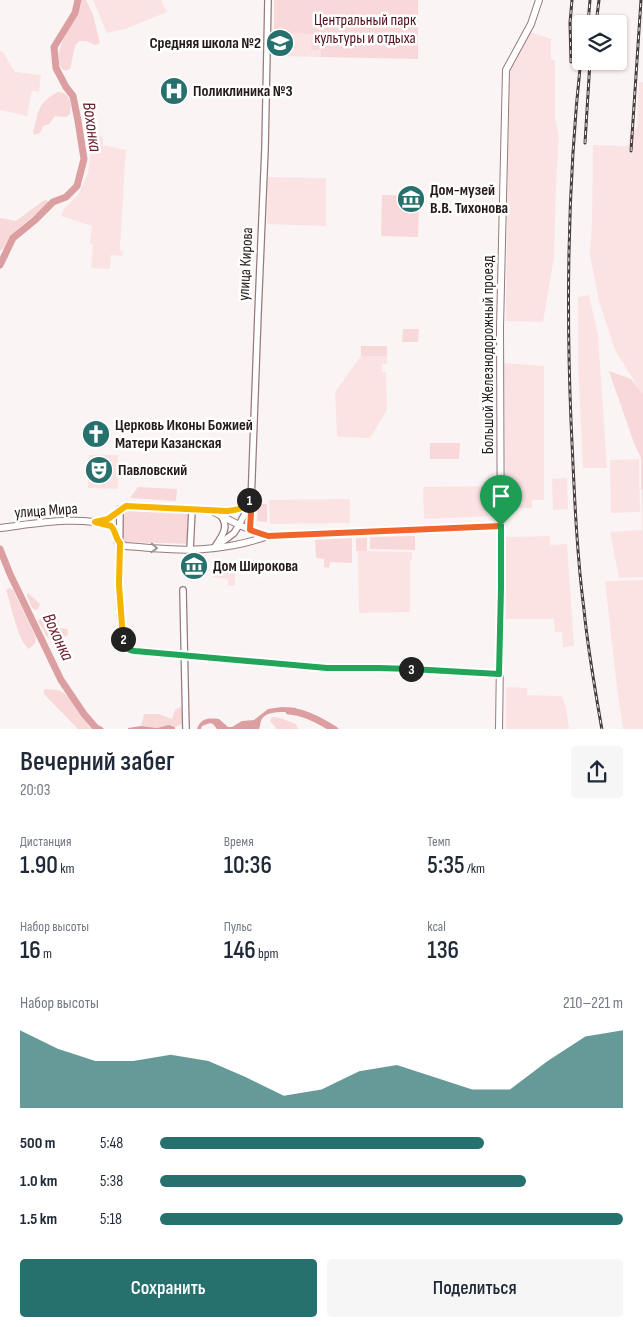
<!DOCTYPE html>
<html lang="ru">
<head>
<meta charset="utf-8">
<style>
	:root { --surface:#fff; --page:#f6f6f7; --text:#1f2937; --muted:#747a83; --accent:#26706d }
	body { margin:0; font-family:"Sofia Sans Condensed",sans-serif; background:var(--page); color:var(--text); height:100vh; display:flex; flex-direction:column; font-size:19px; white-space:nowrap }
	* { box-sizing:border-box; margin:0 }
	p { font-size:16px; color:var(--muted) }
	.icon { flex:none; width:28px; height:28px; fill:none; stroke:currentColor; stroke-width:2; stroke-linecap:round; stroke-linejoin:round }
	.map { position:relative; height:729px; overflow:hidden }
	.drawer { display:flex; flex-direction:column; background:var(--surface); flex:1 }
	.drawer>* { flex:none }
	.buttons { position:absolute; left:572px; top:15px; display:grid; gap:10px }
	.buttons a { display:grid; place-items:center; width:55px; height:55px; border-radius:5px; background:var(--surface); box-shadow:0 1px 4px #0004; font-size:25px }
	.pin { position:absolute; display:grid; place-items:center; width:42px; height:42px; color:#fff; margin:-51px -21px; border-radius:50% 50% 50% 0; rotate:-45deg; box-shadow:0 0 5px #0007 }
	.pin .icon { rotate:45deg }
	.km { position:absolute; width:25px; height:25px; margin:-12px; border-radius:50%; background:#222; color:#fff; font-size:14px; line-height:25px; text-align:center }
	.round { display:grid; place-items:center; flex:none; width:52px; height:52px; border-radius:5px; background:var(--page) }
	.overview { display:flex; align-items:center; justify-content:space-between; height:85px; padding:0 20px }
	h1 { font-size:28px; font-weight:600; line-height:38px }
	.metrics { display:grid; grid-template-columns:repeat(3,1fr); gap:8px; height:85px; padding:5px 20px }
	.metrics div { display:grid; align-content:center }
	.metrics b { font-size:25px; font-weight:600 }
	.metrics small { font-size:14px; font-weight:400 }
	.metrics p { font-size:14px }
	.chart { height:140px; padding:10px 20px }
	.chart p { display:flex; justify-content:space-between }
	.chart svg { width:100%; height:90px; margin-top:5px; fill:var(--accent); opacity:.7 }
	.button { display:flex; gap:10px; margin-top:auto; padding:10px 20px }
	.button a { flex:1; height:58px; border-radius:5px; background:var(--accent); color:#fff; font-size:20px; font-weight:600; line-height:58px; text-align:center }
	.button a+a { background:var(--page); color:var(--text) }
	ul { padding:0 20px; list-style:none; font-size:16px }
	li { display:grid; grid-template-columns:80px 60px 1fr; align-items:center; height:38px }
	li i { height:12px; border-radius:6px; background:var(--accent) }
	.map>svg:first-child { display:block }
	.built { fill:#fbe3e4 }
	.green { fill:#f8d8d9 }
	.water { fill:#db9fa2 }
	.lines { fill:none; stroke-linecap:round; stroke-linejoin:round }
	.river { stroke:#db9fa2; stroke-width:7 }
	.tertiary-casing { stroke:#977a7c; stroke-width:8 }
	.secondary-casing { stroke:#977a7c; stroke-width:8 }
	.tertiary { stroke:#fff; stroke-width:5.5 }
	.secondary { stroke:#fff; stroke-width:6 }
	.rail-casing { stroke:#483e3e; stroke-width:3 }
	.rail { stroke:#fff; stroke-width:1; stroke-dasharray:4; stroke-linecap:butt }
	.oneway { stroke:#9d9898 }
	.split-1-casing { stroke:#fff; stroke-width:10 }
	.split-2-casing { stroke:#fff; stroke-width:10 }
	.split-3-casing { stroke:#fff; stroke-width:10 }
	.split-4-casing { stroke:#fff; stroke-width:10 }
	.split-1 { stroke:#f0652b; stroke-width:6 }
	.split-2 { stroke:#f5b400; stroke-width:6 }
	.split-3 { stroke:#22a559; stroke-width:6 }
	.split-4 { stroke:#22a559; stroke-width:6 }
	.labels { text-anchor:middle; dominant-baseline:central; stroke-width:5; stroke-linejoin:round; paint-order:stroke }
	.park-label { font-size:16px; fill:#560f1d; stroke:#fff }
	.poi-label { font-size:16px; font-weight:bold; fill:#261b1b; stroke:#fff; text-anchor:start }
	.street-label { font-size:16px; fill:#261b1b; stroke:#fff }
	.water-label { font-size:18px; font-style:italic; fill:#68202b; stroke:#fff }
</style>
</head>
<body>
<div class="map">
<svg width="643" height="730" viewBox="0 0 643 730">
	<rect width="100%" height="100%" fill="#fbf4f4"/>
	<!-- built -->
	<g class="built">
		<path d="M93,0H161L167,12L125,29L107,33Z"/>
		<path d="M530,32L551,39V59L555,60V118L559,136L556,185L554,257L543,322L506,321L509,67Z"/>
		<path d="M276,33L321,34V57L275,56Z"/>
		<path d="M0,51L3,52L15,72L41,75L39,92L32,91L27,116L0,110Z"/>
		<path d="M639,82H643V395L615,350L599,301L590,255L592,222L593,145L628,146L631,128L637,129Z"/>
		<path d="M93,130H99V136L103,137V145L126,150L124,178L123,193L124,196L123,197L120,245V251H123L122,256L111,255L110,269L91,268L93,245L90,244L92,226L61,216L64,209L78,195L88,173Z"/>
		<path d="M268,177L326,178V226L267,224Z"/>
		<path d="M589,295L598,335L607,468H583L578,363V297Z"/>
		<path d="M361,356H387V364H382V372H386L387,410L370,438L338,437L337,435L335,392Z"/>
		<path d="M504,363L544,366V500H532V508H506Z"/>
		<path d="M89,455H118V489L88,488Z"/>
		<path d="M639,459L640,512L611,513L610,460Z"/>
		<path d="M641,475H643V577L619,578L610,532L642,530Z"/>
		<path d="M567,478L568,509L553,510L552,479Z"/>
		<path d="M495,486L494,516L424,519L423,487Z"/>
		<path d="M350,499V523L270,524L269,500Z"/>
		<path d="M550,536V545L567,544L574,646L563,647L562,632H555L554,619H503V537Z"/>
		<path d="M358,551L412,552V559L410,560V612L359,613Z"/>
		<path d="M212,562L235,564V586H228V579L212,577Z"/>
		<path d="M643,580V729H623L617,688L605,581Z"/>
		<path d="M506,687L527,688V695L562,696L566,708L569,729H506Z"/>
	</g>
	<!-- green -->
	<g class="green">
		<path d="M82,0H86L93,15L100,43L96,45L86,41H79L75,46L70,69L66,71C46,62 73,20 80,8Z"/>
		<path d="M274,0H418V59L321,57V34L274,33Z"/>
		<path d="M312,36H319V50H311Z"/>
		<path d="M58,92C70,92 72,104 70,114L66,117L55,116L49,124L43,126L40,133L34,135L33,132C39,111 37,103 58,92Z"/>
		<path d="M382,195L419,196L418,237L381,236Z"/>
		<path d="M46,200L48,201V204C37,214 24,222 14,233C10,238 7,245 2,250H0V218L16,221L43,201Z"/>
		<path d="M403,329H419L418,342H402Z"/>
		<rect x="361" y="346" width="26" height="10"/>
		<path d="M609,371L631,379L643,394V490H641V458L634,443Z"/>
		<path d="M430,443H460L459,459H430Z"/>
		<path d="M138,487L177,489L176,501L130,498Z"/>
		<path d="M258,504H267V522L257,521Z"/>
		<path d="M126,510L192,513L190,544L126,542L124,541C121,532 122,518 126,510Z"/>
		<path d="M415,536V550L370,549V537Z"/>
		<path d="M352,538V563L330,562L329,568L324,567V559L316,558L315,540Z"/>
		<rect x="356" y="538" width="11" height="13"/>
		<path d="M9,588L13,590L36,637L35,643L29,649C18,642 11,604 6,590Z"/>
		<path d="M28,593L40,604L38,609L36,610L32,608L27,595Z"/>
		<path d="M52,613H55L58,617L59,628L67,629L68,632L67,636L53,638L47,637L38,621L42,616H45L48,618Z"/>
		<path d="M44,689C49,690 55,689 60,691C71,695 84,719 91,729H78L44,694Z"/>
		<path d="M184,705L185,719L180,725L175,727L169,725L157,728L141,726L144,714H159L172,719L175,710Z"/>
		<path d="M272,717L280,718L296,724L298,729H277L270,721Z"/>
	</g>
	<!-- water -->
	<g class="water">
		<path d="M282,707L296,708L297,712C287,713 265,709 261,721C260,724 260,727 259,729H217L213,724L210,723L202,726L201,729H197C201,718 208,718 219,719L228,727H232L242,721L254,720L268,709Z"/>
		<path d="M169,725L175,727V729H128V728L141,726L157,728Z"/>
	</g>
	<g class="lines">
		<!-- river -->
		<g class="river">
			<path d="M0,265L13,238L35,220L53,202L66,197L77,186L84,159L78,121L73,96L66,87L56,68L54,47L75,13L78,0"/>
			<path d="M0,549L10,574L61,680L84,714L96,728L100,730"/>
			<path d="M289,711C305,712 321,721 335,730"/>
		</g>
		<defs>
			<g id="tertiary">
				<path d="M120,509L119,585L120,611L123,640L126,647L130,650L327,668H379L499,674"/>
				<path d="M213,511C226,511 240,513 248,502"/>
				<path d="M250,530L258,313L265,149L268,0"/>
				<path d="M216,545C223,535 229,526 221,516"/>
				<path d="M214,548L234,533L239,525L250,504"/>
				<path d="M190,550L192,510"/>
				<path d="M183,590L186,730"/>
			</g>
			<g id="secondary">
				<path d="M98,522L108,519L126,506L212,511L239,525L267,536"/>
				<path d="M0,528C34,524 78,515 111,526L116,533L117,541L125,546C154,548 185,552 215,548C233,546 251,542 268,536L501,526"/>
				<path d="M499,730L501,588L500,328L506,70L531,24L539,0"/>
			</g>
		</defs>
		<!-- tertiary casing -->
		<use href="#tertiary" class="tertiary-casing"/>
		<!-- secondary casing -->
		<use href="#secondary" class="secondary-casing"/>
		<!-- tertiary -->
		<use href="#tertiary" class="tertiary"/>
		<!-- secondary -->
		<use href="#secondary" class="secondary"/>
		<defs>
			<g id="rail">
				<path d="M588,24L590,0"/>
				<path d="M596,24L599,0"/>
				<path d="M581,58C568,178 566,300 571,421C574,484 576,547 584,610C588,650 595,690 602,730"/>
				<path d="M571,62L570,23L572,0"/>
				<path d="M585,143L590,61"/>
				<path d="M631,151L641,0"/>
			</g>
		</defs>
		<!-- rail casing -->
		<use href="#rail" class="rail-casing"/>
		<!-- rail -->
		<use href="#rail" class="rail"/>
	</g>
	<!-- one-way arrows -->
	<defs><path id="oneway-chevron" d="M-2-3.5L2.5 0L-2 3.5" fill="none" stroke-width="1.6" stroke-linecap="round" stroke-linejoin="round" transform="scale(1.25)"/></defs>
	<use class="oneway" href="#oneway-chevron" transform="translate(154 548) rotate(3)"/>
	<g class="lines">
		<defs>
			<path id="split-1" d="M249,500L252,493L250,530L268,536L501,526"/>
			<path id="split-2" d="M123,639L119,585L120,543C115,538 116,531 111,526L95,522L108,519L126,506L227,511C237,510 244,509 249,500"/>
			<path id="split-3" d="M123,639C124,647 127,650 135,651L327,668H379L411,669"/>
			<path id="split-4" d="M411,669L499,674L501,588V526"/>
		</defs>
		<!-- split-1 casing -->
		<use href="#split-1" class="split-1-casing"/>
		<!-- split-2 casing -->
		<use href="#split-2" class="split-2-casing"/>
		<!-- split-3 casing -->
		<use href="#split-3" class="split-3-casing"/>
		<!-- split-4 casing -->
		<use href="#split-4" class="split-4-casing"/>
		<!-- split-1 -->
		<use href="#split-1" class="split-1"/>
		<!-- split-2 -->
		<use href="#split-2" class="split-2"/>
		<!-- split-3 -->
		<use href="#split-3" class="split-3"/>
		<!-- split-4 -->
		<use href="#split-4" class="split-4"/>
	</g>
	<!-- icons -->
	<defs>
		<symbol id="school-disc" viewBox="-11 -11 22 22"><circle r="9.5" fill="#26706d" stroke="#fff"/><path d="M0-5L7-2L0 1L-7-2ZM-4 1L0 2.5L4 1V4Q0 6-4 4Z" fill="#fff"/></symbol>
		<symbol id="hospital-disc" viewBox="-11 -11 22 22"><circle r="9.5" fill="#26706d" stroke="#fff"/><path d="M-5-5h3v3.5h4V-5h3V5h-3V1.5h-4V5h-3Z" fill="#fff"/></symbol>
		<symbol id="museum-disc" viewBox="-11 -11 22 22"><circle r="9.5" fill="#26706d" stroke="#fff"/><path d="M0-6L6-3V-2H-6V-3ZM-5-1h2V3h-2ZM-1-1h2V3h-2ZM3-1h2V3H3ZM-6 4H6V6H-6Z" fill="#fff"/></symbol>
		<symbol id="church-disc" viewBox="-11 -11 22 22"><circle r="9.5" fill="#26706d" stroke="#fff"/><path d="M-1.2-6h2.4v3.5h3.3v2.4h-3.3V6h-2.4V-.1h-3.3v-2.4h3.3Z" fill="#fff"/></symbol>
		<symbol id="theatre-disc" viewBox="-11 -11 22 22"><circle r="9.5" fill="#26706d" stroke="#fff"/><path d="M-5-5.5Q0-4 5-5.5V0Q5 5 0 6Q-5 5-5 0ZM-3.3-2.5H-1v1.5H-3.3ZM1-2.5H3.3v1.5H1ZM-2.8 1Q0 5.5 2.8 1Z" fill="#fff"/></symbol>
	</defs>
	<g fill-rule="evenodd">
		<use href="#school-disc" x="264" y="27" width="32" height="32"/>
		<use href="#hospital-disc" x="158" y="75" width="32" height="32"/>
		<use href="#museum-disc" x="395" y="183" width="32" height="32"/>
		<use href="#church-disc" x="80" y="418" width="32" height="32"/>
		<use href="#theatre-disc" x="83" y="454" width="32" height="32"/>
		<use href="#museum-disc" x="178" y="550" width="32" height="32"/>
	</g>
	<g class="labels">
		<!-- park labels -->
		<g class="park-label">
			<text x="365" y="20">Центральный парк<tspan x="365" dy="18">культуры и отдыха</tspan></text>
		</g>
		<!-- poi labels -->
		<g class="poi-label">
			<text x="261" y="43" text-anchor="end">Средняя школа №2</text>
			<text x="193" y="91">Поликлиника №3</text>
			<text x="430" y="190">Дом-музей<tspan x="430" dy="18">В.В. Тихонова</tspan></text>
			<text x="115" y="425">Церковь Иконы Божией<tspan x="115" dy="18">Матери Казанская</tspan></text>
			<text x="118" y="470">Павловский</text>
			<text x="213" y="566">Дом Широкова</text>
		</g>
		<!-- street labels -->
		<g class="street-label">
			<text transform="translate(246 264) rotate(-87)">улица Кирова</text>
			<text transform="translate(488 355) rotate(-90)">Большой Железнодорожный проезд</text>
			<text transform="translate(46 511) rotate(-4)">улица Мира</text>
		</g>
		<!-- water labels -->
		<g class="water-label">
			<text transform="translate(92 127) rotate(82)">Вохонка</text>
			<text transform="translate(58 637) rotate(65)">Вохонка</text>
		</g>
	</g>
</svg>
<div class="buttons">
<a><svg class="icon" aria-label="layers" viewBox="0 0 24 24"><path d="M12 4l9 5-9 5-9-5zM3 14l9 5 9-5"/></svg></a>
</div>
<div class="pin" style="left:501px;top:526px;background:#1e9e55"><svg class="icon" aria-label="arrive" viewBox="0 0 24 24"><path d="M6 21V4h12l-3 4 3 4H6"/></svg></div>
<b class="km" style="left:249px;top:500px">1</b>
<b class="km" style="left:123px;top:639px">2</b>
<b class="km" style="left:411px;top:669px">3</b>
</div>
<section class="drawer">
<div class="overview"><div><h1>Вечерний забег</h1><p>20:03</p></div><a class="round"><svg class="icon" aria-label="share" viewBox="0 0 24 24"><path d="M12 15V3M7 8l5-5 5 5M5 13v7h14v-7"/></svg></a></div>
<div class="metrics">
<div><p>Дистанция</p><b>1.90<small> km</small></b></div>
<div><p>Время</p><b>10:36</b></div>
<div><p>Темп</p><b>5:35<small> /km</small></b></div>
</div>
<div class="metrics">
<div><p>Набор высоты</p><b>16<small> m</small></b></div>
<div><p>Пульс</p><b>146<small> bpm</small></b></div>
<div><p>kcal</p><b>136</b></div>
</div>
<div class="chart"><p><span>Набор высоты</span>210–221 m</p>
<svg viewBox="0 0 160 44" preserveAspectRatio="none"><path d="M0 44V6L10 15L20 21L30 21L40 18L50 21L60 29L70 38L80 35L90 26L100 23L110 29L120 35L130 35L140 21L150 9L160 6V44z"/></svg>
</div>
<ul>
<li><b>500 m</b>5:48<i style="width:70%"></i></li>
<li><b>1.0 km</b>5:38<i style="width:79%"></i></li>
<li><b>1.5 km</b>5:18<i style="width:100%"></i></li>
</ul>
<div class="button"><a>Сохранить</a><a>Поделиться</a></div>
</section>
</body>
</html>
